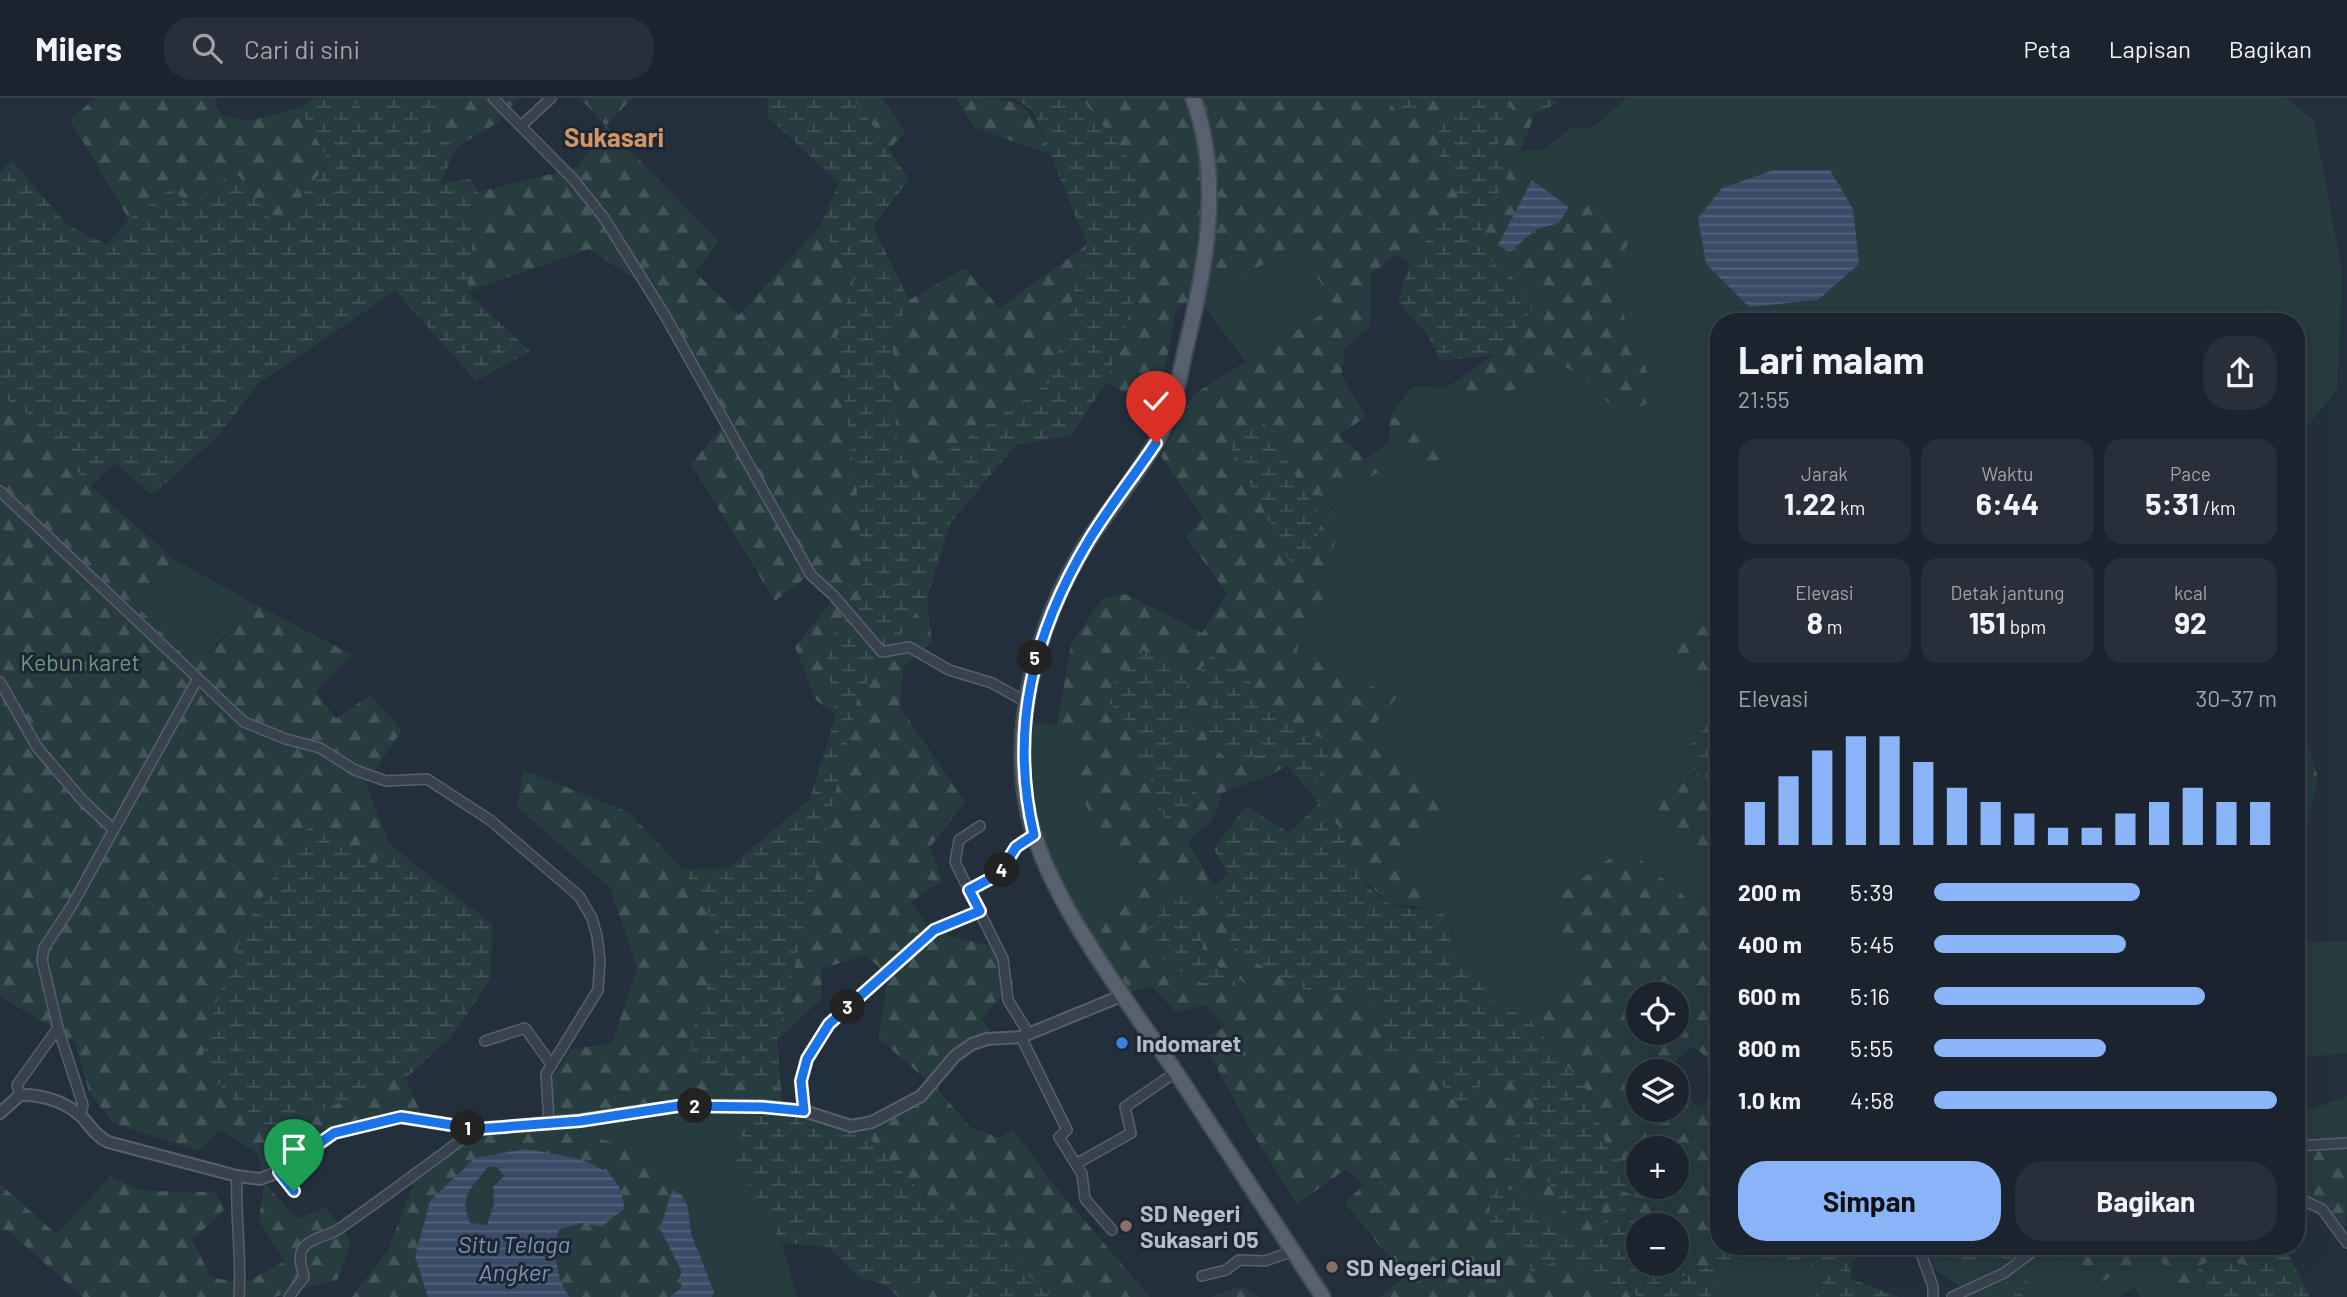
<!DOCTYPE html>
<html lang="id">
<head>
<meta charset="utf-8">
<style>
	:root { --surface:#1b232e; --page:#282f3a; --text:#f1f3f6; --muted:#a0a4aa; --line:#39404a; --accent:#8ab4f8 }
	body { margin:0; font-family:Barlow,sans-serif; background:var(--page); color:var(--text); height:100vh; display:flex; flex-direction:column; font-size:26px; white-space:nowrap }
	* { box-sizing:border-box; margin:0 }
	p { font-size:23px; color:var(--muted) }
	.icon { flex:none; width:38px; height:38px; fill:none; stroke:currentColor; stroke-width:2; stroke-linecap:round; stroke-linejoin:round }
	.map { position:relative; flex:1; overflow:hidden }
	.panel { position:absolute; left:1710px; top:215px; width:595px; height:942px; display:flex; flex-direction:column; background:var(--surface); border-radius:28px; box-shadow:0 7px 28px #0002,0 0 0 2px var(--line) }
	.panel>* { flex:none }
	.buttons { position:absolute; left:1626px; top:884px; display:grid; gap:14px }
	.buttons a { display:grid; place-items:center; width:63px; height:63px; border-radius:50%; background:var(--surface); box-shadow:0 7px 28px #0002,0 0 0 2px var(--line); font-size:35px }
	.pin { position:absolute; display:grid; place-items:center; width:60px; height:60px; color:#fff; margin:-72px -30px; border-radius:50% 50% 50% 0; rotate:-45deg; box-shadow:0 0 7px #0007 }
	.pin .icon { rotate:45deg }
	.km { position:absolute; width:35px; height:35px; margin:-18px; border-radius:50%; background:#222; color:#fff; font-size:19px; line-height:35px; text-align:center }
	.round { display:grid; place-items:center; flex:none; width:74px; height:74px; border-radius:28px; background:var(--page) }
	.summary { display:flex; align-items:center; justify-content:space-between; height:119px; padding:0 28px }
	h1 { font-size:38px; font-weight:700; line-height:52px }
	.stats { display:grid; grid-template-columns:repeat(3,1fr); gap:10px; height:119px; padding:7px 28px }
	.stats div { display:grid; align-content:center; border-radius:18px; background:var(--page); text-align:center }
	.stats b { font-size:30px; font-weight:700 }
	.stats small { font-size:19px; font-weight:400 }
	.stats p { font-size:19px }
	.chart { height:196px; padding:14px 28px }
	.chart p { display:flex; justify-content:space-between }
	.chart svg { width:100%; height:126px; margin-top:7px; stroke:var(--accent); stroke-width:6 }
	.primary-button { display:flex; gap:14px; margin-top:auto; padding:14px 28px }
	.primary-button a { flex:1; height:80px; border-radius:28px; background:var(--accent); color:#111; font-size:28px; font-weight:700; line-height:80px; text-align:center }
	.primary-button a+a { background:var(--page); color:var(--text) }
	ul { padding:0 28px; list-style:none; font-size:23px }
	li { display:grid; grid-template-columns:112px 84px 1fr; align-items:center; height:52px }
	li i { height:18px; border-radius:9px; background:var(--accent) }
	header { display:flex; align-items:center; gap:42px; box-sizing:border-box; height:98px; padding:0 35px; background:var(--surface); border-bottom:2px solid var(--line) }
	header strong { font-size:33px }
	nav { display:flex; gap:38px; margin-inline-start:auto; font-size:24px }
	.search { width:490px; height:63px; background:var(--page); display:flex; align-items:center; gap:18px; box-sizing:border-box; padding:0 24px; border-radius:28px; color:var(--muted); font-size:26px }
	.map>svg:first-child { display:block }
	.grass { fill:#263c3f }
	.forest { fill:url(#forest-firs); fill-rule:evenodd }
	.wetland { fill:url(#wetland-marsh) }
	.water { fill:url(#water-rules); fill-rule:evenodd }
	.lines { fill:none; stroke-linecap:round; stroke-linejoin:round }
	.minor-casing { stroke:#565f6c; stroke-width:12 }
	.tertiary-casing { stroke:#565f6c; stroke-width:14 }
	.primary-casing { stroke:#414a57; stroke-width:18 }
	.minor { stroke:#38414e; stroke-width:9 }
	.tertiary { stroke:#38414e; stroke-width:10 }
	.primary { stroke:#56606e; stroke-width:14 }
	.route-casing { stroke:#fff; stroke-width:14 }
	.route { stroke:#1a73e8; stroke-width:9 }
	.shop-dot { fill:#3f7fe0; stroke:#1d2633; stroke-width:2.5 }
	.education-dot { fill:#8d6e63; stroke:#1d2633; stroke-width:2.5 }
	.labels { text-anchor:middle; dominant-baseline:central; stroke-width:6; stroke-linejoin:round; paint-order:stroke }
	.park-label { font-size:23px; fill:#6b9a76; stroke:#1d2633 }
	.poi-label { font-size:23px; font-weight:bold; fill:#b4bcc9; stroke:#1d2633; text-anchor:start }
	.water-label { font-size:24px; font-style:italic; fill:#7c92b1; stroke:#1d2633 }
	.quarter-label { font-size:26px; font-weight:bold; fill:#d59563; stroke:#1d2633 }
</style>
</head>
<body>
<header>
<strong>Milers</strong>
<div class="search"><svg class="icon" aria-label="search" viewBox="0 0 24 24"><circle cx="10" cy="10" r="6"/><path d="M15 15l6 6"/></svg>Cari di sini</div>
<nav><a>Peta</a><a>Lapisan</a><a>Bagikan</a></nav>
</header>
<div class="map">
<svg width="2347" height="1199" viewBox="0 0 2347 1199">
	<defs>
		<pattern id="forest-firs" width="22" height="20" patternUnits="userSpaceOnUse" patternTransform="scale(1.75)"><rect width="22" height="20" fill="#263c3f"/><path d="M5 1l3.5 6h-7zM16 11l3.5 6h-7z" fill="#435659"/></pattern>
		<pattern id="wetland-marsh" width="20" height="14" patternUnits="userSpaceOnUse" patternTransform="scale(1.75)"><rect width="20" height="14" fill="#263c3f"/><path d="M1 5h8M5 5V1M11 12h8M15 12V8" fill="none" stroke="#435659"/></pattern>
		<pattern id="water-rules" width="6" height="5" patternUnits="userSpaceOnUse" patternTransform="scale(1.75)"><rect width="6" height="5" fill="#394c67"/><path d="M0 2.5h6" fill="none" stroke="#53647b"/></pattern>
	</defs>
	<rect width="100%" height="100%" fill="#242f3e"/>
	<!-- grass -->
	<g class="grass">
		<path d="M1627,0H2285L2314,22L2342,174L2337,292L2296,342V224H1718V506L1666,550L1713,599L1711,619L1690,648L1694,674L1653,706L1718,793V797L1686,800L1625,749L1585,879L1529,921L1485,900L1483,875L1454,853C1453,826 1453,817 1424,810L1420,781L1402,757L1363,641L1397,599L1297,556L1299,538L1331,515L1323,471L1333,411L1319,392L1337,379L1378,374L1365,361L1389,345L1437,369L1446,348L1390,317L1413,288L1446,290L1498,301L1559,265L1583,279L1621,318L1648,276L1625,222L1618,192V163L1599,106L1569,109L1532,82L1520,53L1544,52L1570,30L1593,29Z"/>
		<path d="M1298,148L1335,208L1245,263L1199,201Z"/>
		<path d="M174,461L257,507L193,568L136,507Z"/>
		<path d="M1027,624L1057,627L1076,638L1078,687L1100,743L1141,780L1117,797L1088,834L1036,735L1026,678Z"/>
		<path d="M2347,843V955L2296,960V845Z"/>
		<path d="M2347,998V1051L2296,1044V1017Z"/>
		<path d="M753,1014L731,1056L782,1145L797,1199H712L713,1194L691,1135L688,1109L682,1097L672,1092L651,1050L606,1043L557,1023Z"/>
		<path d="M488,1069H497L504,1078L493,1089L494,1106L487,1128L469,1125C458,1096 472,1090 488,1069Z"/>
		<path d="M1745,1148L1795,1177L1816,1165L1825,1180L1814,1199H1710L1726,1171Z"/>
		<path d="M2043,1148H2051L2091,1190L2153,1154L2188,1195L2200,1192L2207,1199H2140L2135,1189L2119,1199H2044L2018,1176L1990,1199H1959L1965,1192L1923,1163L1919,1149L1933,1150L1970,1172L1986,1157L2013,1162Z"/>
	</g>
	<!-- forest -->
	<g class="forest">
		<path d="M95,0H219L214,4L221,17L248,23L300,10L329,63L277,130L189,108L172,91L129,121L70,22Z"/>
		<path d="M350,0H379L367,16Z"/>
		<path d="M442,0H518L497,25L457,49L429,35Z"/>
		<path d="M580,0H632L606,28L719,143L695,174L739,217L820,128L854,182L836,243L859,408L862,501L826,548L836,617L816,602L795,549L834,500L812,475L775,503L691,366L727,323L656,195L589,151L467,194L478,94L576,70L606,28Z"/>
		<path d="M853,0H882L905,35L889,51Z"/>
		<path d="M956,0C1024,0 1025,0 1051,57L974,29Z"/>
		<path d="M1081,0H1387L1396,13L1414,17L1428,0H1454L1458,4L1438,56L1459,100L1409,165L1397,156L1371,176L1370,228L1344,252L1342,278L1366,319L1339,337L1379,374L1356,386L1337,379L1320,392C1343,424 1341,438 1323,471L1332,515L1299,538L1297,555L1397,599L1363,641L1454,710L1402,757L1420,781L1424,810L1389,805L1348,767L1345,736L1287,667L1273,676L1222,695L1213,721L1188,744L1214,788L1232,847L1269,873L1316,897L1362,893L1380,913L1384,954L1395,960L1413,953L1434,968L1448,996L1461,1008L1475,992L1501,977L1530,990L1534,1010L1511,1045L1499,1056L1545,1077L1566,1114L1594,1109L1623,1093L1671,1097L1654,1089L1676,1088V1050H1638V1080L1606,1047L1590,996L1529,921L1584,879L1549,805L1625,749L1686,800L1718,797V967L1692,948L1667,971L1668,973H1638V1012H1676L1677,983L1698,1010L1715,997L1718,1001V1148H1723L1708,1169L1678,1180L1662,1166H1676V1127H1642L1625,1110L1600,1134L1575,1144L1546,1122L1520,1093L1601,1185L1635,1195L1637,1199H1379L1405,1179L1345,1105L1363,1087L1346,1071L1297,1106L1251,1033L1202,942L1226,928L1205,907L1176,914L1151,888L1122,897L1088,834L1117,797L1140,779L1100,743L1078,687L1076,638L1057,627L1071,546L1102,501L1125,496L1202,535L1227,495L1186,439L1203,420L1161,358L1194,296L1335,208L1298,148L1199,201L1177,208L1164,275L1145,306L1106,284L1139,187L1137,70ZM1186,571L1188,647L1198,706L1169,729L1129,629L1104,598ZM1246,579L1286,627L1324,641L1317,683L1272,655L1228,662L1207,643L1213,613ZM1179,786L1199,810L1204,860L1250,888L1145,836ZM1638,896H1676V934H1638Z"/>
		<path d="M1503,0H1525L1535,16L1520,53L1532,82L1498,147L1510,154L1535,132L1559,125L1569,109L1599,106L1632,139L1618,163V192L1625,222L1648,276L1646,306L1621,318L1583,279L1559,265L1498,301L1446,290L1494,257L1538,203C1486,160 1458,149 1507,82L1497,49L1517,19Z"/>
		<path d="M1087,147L1050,284L938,360L919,393L896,337L892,239L909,202L965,170L999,210Z"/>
		<path d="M0,297L23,311L90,388L174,461L136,507L193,567L221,544L257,507L352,557L316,593L336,621L370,597L402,632L366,685L389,746L374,767L312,727C257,795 216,882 201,968L236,1004L269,1031L287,1018L318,1013L406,980L422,1018L334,1036L265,1085L297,1121L325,1109L351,1144L338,1181L275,1199H83L7,1132H0V1086L56,1136L111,1078L142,1093L215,1094L224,1112L192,1142L211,1179L243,1186L285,1163L259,1123L264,1084L257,1055L221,1032L198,1053L113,1025L89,994L75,944L0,898Z"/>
		<path d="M1390,317L1446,348L1437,369L1389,345Z"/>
		<path d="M927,500L932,544L903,569L900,609L965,704L930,749L942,783L911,804L931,833L992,848L1013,884L982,920L994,943L972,951L935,988L970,1029L1000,1040L1013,1031L1053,1086L1150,1199H1056L1035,1186L996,1128L927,1100L859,1029L918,1007L934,988L879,941L888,877L865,857L822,871L821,901L777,943L858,595Z"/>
		<path d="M1718,506V616L1711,619L1713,599L1666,550Z"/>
		<path d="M2296,609L2318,680L2308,722L2296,735Z"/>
		<path d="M523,672L628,714L683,771L724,842L689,941L700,977L781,990L784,1013L559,1023L606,1043L651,1049L672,1092L660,1131L681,1172V1190L670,1199H570C556,1182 552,1151 559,1132L623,1111L475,1060L415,1158L428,1199H352L388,1152L416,1079L477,1033L556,1023L551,982L572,951L612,945L637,870L610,790L517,709Z"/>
		<path d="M1694,674L1718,686V793L1653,706Z"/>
		<path d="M2296,1044L2347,1051L2346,1129L2317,1106L2296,1134Z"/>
		<path d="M2051,1148H2286L2256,1170L2221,1161L2197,1168L2200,1192L2188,1195L2153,1154L2091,1190Z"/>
		<path d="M2018,1176L2044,1199H2024L2008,1184Z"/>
		<path d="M931,1183L974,1199H898L884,1186Z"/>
		<path d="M1240,1188L1260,1199H1211Z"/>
	</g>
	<!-- wetland -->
	<g class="wetland">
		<path d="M316,0H350L366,15L379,0H442L430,35L457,49L440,86L470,81L478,94L467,194L530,253L476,283L395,193L259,285L216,340L152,397L115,365L90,388L23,311L0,297V74L12,62L67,127L107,147L129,121L172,90L189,108L235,73L277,130L329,64L300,10Z"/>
		<path d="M768,0H853L909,81L873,128L909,202L892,240L896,336L919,393L938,360L1050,284L1087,147L1033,13L1014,0H1081L1137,70L1139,187L1106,284L1071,338L1016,347L951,424L927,500L859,595L777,943L781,990L700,977L689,941L724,842L683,771L728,770L810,701L836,617L825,548L862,501L859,408L836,242L854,182L820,128L839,85L767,18Z"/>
		<path d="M1387,0H1428L1415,17L1396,13Z"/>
		<path d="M1454,0H1503L1517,18L1497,49L1507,82C1458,149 1486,160 1539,203L1494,257L1441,263L1427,236L1398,204L1409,165L1459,101L1438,56L1439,25L1458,5Z"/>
		<path d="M1525,0H1551L1558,5L1535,16Z"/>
		<path d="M1264,325L1322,422L1310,462L1292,468L1229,344Z"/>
		<path d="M1143,552L1186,571L1188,647L1198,706L1169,730L1129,629L1104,598Z"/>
		<path d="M1212,558L1246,579L1286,626L1324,641L1329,663L1317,683L1272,656L1229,662L1207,643L1213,613L1201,570Z"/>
		<path d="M1718,616V686L1694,674L1690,648L1711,619Z"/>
		<path d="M1319,705L1345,736L1348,767C1360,778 1375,799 1389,805C1426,822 1451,792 1454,853L1483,875L1485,900L1529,921L1590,996L1606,1047L1638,1080V1088L1654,1089L1672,1098L1661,1109L1623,1093L1594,1108L1586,1124L1566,1114L1545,1077L1498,1056L1511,1045L1534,1010L1531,993L1501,977L1475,992L1461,1008L1447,995L1434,968L1413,954L1395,960L1384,954L1380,913L1362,894L1316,897L1269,873L1232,847L1214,788L1228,777L1214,751L1246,708L1289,735Z"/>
		<path d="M312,726L374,767L389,746L493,827L490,882L453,937L406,980L318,1013L287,1018L269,1031L236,1004L201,968C216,882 257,794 312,726Z"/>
		<path d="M1179,785L1199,811L1204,860L1252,890L1195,884L1154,854L1145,836Z"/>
		<path d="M784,1013L859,1029L927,1100L997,1128L1035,1186L1056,1199H974L931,1183L884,1186L859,1180L829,1149L782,1145L731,1056L753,1014Z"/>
		<path d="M1491,1089L1520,1093L1546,1122L1575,1144L1600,1134L1608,1115L1625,1110L1642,1127H1638V1166H1662L1678,1180L1708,1169L1723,1148H1745L1726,1171L1710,1199H1637L1634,1195L1601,1185L1572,1156L1532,1174L1489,1122Z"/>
		<path d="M1749,1148H1802L1817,1153L1823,1148H1844L1858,1157L1851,1168V1181L1899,1199H1814L1825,1180L1816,1165L1795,1178Z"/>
		<path d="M1919,1148H2043L2013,1162L1986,1157L1970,1172L1934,1150Z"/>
		<path d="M2285,1149L2310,1199H2207L2200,1192L2197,1168L2221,1161L2256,1170Z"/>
		<path d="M2008,1184L2024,1199H1990Z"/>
	</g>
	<!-- water -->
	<g class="water">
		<path d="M1774,72H1830L1853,111L1859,166L1818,202L1749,209L1706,166L1698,120L1722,90Z"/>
		<path d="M1532,82L1569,109L1559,125L1535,132L1510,154L1498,147Z"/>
		<path d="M526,1051C562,1058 625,1061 624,1111L601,1129L581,1125L559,1132C552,1151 556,1182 570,1199H428L415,1158L430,1103L475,1060ZM488,1069H497L504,1078L493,1089L494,1106L487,1127L470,1125C458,1098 473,1088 488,1069Z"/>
		<path d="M672,1092L682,1097L688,1109L691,1135L714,1194L712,1199H670L681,1190V1172L660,1131Z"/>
	</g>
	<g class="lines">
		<defs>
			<g id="minor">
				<path d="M493,0L573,81L604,120L663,214L811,477L833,497L882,554L909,549L949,572L992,585L1026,604"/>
				<path d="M522,27L551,0"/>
				<path d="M0,393L244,624L286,641L320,650L355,672L386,683L427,681L490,722L579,798L592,820L597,838L600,862L598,892L546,976L549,1024"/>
				<path d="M0,584L37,649L83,703L112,730"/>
				<path d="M980,728L959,742L955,764L1003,861L1008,902L1029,936"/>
				<path d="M969,792L999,776L1015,749L1034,737"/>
				<path d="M1021,939L1067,1032L1059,1039L1082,1076L1085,1101L1112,1132"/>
				<path d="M485,943L525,930L551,966"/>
				<path d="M20,997L17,987L58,930"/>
				<path d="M804,1013L801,983L807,961L829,926L934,832L980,813"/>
				<path d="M80,1018L83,1007L58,930L42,862L44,850L71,809L197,582"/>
				<path d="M2296,1048L2347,1045"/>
				<path d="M1076,1066L1131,1035L1125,1009L1176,974"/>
				<path d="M279,1074L294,1093"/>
				<path d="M237,1078C235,1119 242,1158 239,1199"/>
				<path d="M2296,1099L2322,1111L2347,1145"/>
				<path d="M1918,1148L1933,1188V1199"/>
				<path d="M1202,1178L1226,1172L1239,1162L1265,1163L1293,1153"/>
				<path d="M289,1199L304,1179C302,1171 298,1160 302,1152C308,1140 329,1138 339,1131C386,1098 430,1065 476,1031"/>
				<path d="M1952,1199L2004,1175L2040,1148"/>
			</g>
			<path id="tertiary" d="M0,1015L20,997C42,996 67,1004 83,1020C91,1029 96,1038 108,1044L237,1078L260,1081L279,1074L334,1035L401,1019L476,1031L580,1022L678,1008H762L804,1013L851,1028L872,1024L921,998L955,958L972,946L987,941L1021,939L1121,898"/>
			<path id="primary" d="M1193,0C1223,81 1206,168 1186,249C1179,282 1173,315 1156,344C1137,377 1113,406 1092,437C1043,510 1011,616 1026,704C1041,794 1126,900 1177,976C1226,1050 1274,1125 1323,1199"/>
		</defs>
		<!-- minor casing -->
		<use href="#minor" class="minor-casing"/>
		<!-- tertiary casing -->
		<use href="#tertiary" class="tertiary-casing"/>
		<!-- primary casing -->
		<use href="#primary" class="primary-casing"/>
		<!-- minor -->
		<use href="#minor" class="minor"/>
		<!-- tertiary -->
		<use href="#tertiary" class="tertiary"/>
		<!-- primary -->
		<use href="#primary" class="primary"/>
	</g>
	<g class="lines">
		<defs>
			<path id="route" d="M294,1093L279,1074L334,1035L401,1019L477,1031L580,1023L678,1008L762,1009L804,1013L801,983L807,961L829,926L934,832L980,813L969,792L999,776L1016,749L1034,737C1009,631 1033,535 1089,442C1109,409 1134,378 1156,345"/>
		</defs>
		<!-- route casing -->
		<use href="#route" class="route-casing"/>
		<!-- route -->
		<use href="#route" class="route"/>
	</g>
	<!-- markers -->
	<circle class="shop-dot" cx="1122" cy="945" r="7"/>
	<g class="education-dot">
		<circle cx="1126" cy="1128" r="7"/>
		<circle cx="1332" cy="1169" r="7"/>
	</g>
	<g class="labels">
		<!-- park labels -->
		<g class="park-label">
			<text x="80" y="564">Kebun karet</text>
		</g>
		<!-- poi labels -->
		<g class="poi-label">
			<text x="1136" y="945">Indomaret</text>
			<text x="1140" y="1115">SD Negeri<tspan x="1140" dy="26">Sukasari 05</tspan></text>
			<text x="1346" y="1169">SD Negeri Ciaul</text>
		</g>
		<!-- water labels -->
		<g class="water-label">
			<text x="514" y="1145">Situ Telaga<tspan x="514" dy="28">Angker</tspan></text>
		</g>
		<!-- quarter labels -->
		<g class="quarter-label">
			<text x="614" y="38">Sukasari</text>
		</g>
	</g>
</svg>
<div class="buttons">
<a><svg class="icon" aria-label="locate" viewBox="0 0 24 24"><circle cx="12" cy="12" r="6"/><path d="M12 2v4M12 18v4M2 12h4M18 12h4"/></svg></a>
<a><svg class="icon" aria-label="layers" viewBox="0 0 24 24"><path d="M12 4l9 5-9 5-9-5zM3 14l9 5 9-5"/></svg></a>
<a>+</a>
<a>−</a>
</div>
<div class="pin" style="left:294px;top:1093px;background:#1e9e55"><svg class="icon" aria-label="arrive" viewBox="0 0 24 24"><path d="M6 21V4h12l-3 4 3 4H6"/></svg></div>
<div class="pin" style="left:1156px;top:345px;background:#d93025"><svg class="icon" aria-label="check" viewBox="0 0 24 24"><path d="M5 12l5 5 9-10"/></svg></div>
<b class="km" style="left:468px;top:1030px">1</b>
<b class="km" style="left:695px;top:1008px">2</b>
<b class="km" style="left:848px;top:909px">3</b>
<b class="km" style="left:1002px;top:772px">4</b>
<b class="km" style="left:1035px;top:560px">5</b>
<section class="panel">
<div class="summary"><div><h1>Lari malam</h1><p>21:55</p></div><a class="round"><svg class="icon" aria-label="share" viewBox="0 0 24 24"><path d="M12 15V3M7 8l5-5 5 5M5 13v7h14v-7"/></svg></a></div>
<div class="stats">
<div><p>Jarak</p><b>1.22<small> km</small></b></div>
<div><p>Waktu</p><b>6:44</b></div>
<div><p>Pace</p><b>5:31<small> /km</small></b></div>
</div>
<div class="stats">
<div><p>Elevasi</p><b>8<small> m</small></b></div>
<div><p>Detak jantung</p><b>151<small> bpm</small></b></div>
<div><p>kcal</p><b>92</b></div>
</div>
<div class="chart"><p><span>Elevasi</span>30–37 m</p>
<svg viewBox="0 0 160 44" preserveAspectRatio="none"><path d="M5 44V29M15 44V20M25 44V11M35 44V6M45 44V6M55 44V15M65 44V24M75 44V29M85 44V33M95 44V38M105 44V38M115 44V33M125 44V29M135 44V24M145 44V29M155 44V29"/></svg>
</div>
<ul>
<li><b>200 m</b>5:39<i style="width:60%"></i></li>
<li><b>400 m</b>5:45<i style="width:56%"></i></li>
<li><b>600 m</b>5:16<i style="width:79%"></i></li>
<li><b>800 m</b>5:55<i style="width:50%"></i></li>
<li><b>1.0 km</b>4:58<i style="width:100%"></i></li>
</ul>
<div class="primary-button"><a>Simpan</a><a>Bagikan</a></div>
</section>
</div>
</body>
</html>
